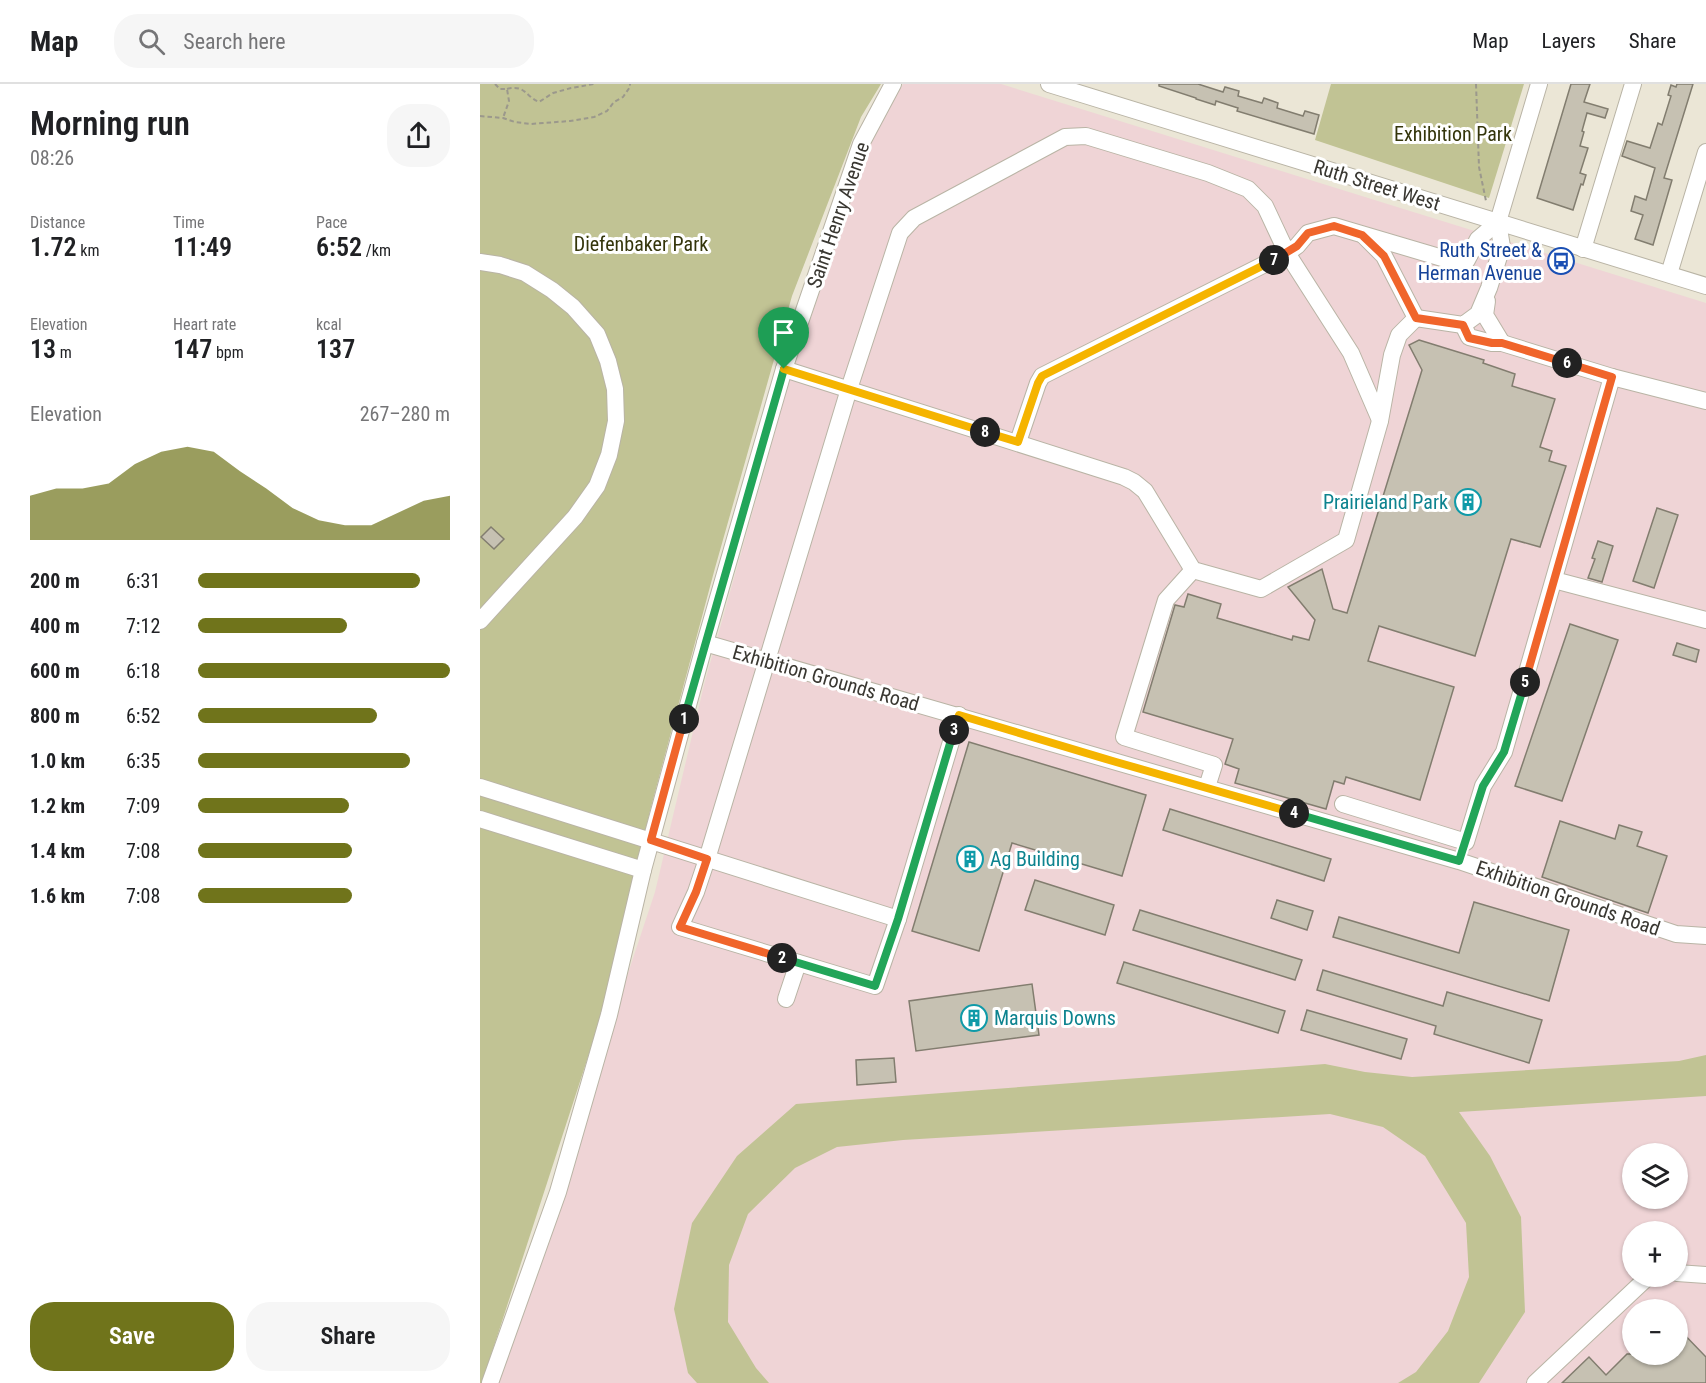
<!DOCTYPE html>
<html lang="en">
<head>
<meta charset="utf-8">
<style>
	:root { --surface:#fff; --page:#f6f6f6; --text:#202124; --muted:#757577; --line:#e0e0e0; --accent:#70741b }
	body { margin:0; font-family:"Roboto Condensed",sans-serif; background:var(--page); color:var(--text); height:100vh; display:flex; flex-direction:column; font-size:22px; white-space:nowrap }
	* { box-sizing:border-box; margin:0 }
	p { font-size:20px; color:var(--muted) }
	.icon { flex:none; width:33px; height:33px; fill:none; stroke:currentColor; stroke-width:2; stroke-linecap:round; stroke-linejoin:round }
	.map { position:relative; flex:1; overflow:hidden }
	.sheet { display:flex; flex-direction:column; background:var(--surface); width:480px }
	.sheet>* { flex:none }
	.tools { position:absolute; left:1142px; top:1059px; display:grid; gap:12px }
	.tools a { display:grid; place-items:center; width:66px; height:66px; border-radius:50%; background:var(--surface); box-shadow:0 2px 4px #0004; font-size:30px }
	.pin { position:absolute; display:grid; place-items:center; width:51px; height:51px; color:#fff; margin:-62px -26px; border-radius:50% 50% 50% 0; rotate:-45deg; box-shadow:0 0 6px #0007 }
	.pin .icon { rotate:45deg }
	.km { position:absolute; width:30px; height:30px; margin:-15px; border-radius:50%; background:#222; color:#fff; font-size:16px; line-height:30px; text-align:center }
	.round { display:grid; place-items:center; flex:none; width:63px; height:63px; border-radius:24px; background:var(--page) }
	.head { display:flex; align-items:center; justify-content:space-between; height:102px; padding:0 30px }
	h1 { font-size:33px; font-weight:600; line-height:45px }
	.stats { display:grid; grid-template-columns:repeat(3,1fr); gap:9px; height:102px; padding:6px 30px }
	.stats div { display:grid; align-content:center }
	.stats b { font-size:26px; font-weight:600 }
	.stats small { font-size:16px; font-weight:400 }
	.stats p { font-size:16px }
	.chart { height:168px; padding:12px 30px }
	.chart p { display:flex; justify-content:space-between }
	.chart svg { width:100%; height:108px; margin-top:6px; fill:var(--accent); opacity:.7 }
	.primary-button { display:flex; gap:12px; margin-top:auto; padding:12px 30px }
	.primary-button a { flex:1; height:69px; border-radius:24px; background:var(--accent); color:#fff; font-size:24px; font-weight:600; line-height:69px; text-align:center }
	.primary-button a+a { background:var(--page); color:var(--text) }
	ul { padding:0 30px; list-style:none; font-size:20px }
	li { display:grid; grid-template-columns:96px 72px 1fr; align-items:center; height:45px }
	li i { height:15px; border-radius:8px; background:var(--accent) }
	header { display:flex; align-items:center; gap:36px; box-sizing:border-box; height:84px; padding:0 30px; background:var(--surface); border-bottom:2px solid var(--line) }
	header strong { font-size:28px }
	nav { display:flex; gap:33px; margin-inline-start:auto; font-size:21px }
	.search { width:420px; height:54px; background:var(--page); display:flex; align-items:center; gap:15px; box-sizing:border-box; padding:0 21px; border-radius:24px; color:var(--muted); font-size:22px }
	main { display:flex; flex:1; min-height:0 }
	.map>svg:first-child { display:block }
	.commercial { fill:#efd4d6; fill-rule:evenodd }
	.green { fill:#c1c394 }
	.building { fill:#c6c1b2; stroke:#827d6f; stroke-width:1.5 }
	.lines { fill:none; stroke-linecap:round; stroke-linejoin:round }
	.minor-casing { stroke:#b9b4a5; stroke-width:18 }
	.path { stroke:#9b988c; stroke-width:2; stroke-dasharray:4.5 3; stroke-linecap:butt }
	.minor { stroke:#fff; stroke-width:16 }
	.split-1-casing { stroke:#fff; stroke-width:12 }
	.split-2-casing { stroke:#fff; stroke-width:12 }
	.split-3-casing { stroke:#fff; stroke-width:12 }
	.split-4-casing { stroke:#fff; stroke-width:12 }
	.split-5-casing { stroke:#fff; stroke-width:12 }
	.split-6-casing { stroke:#fff; stroke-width:12 }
	.split-7-casing { stroke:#fff; stroke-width:12 }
	.split-8-casing { stroke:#fff; stroke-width:12 }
	.split-9-casing { stroke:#fff; stroke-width:12 }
	.split-1 { stroke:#22a559; stroke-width:8 }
	.split-2 { stroke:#f0652b; stroke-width:8 }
	.split-3 { stroke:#22a559; stroke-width:8 }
	.split-4 { stroke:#f5b400; stroke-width:8 }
	.split-5 { stroke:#22a559; stroke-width:8 }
	.split-6 { stroke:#f0652b; stroke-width:8 }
	.split-7 { stroke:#f0652b; stroke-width:8 }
	.split-8 { stroke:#f5b400; stroke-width:8 }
	.split-9 { stroke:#f5b400; stroke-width:8 }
	.labels { text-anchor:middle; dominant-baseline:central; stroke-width:6; stroke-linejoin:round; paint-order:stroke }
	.park-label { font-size:20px; fill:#34350b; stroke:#fff }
	.street-label { font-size:20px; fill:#393731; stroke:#fff }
	.transit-label { font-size:20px; fill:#164399; stroke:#fff; text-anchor:end }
	.culture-label { font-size:20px; fill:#0d838f; stroke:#fff; text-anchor:start }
</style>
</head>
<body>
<header>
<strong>Map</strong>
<div class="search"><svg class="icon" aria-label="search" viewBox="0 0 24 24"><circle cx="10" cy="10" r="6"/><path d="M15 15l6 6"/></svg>Search here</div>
<nav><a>Map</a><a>Layers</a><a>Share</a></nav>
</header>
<main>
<section class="sheet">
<div class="head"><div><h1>Morning run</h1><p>08:26</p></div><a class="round"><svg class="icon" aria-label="share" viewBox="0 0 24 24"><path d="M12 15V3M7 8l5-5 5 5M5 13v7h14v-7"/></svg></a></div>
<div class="stats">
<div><p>Distance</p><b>1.72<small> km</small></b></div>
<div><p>Time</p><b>11:49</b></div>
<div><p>Pace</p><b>6:52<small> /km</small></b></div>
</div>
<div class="stats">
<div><p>Elevation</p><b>13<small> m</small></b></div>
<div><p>Heart rate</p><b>147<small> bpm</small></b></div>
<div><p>kcal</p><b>137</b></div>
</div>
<div class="chart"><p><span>Elevation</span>267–280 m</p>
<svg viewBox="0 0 160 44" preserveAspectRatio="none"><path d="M0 44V26L10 23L20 23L30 21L40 13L50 8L60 6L70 8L80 16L90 23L100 31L110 36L120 38L130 38L140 33L150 28L160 26V44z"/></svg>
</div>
<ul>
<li><b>200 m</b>6:31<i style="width:88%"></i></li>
<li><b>400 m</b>7:12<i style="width:59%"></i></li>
<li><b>600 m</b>6:18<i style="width:100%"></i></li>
<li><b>800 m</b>6:52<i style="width:71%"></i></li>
<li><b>1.0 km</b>6:35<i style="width:84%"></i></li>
<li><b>1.2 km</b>7:09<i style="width:60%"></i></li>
<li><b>1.4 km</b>7:08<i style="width:61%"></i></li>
<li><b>1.6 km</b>7:08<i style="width:61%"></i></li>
</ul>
<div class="primary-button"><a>Save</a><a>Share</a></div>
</section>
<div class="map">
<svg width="1226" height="1299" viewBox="0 0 1226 1299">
	<rect width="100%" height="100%" fill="#ebe6d6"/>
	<!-- commercial -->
	<path class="commercial" d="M423,0H521L1226,219V1299H12L175,808L224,601L307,305L387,67ZM1152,1070H1197V1114H1152ZM1152,1148H1197V1192H1152ZM1152,1226H1197V1270H1152Z"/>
	<!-- green -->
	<g class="green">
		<path d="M0,0H401L381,33L312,212L235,484L170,727L120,936L2,1299H0Z"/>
		<path d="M851,0H1044L1009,114L835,56Z"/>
		<path d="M1226,971V1012L979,1028L1010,1072L1041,1133L1045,1228L999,1299H918L936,1288L968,1247L989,1193L986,1139L945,1072L903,1043L850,1030L423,1056L357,1063L315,1084L268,1130L249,1181L248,1238L276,1284L289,1299H217L208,1289L194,1225L212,1139L257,1072L316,1020L845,980L885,988L932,993L1199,977Z"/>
	</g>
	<!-- building -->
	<g class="building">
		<path d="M679,0H718L743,8L745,3L759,7L758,12L782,19L784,14L798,19L797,24L823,32L825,27L839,31L834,50L757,27L758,24L736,17L735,21L716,15V14L679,2Z"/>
		<path d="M1091,0H1110L1104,18L1128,25L1125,34L1107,29L1102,47L1104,48L1100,62L1108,64L1100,89L1106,91L1103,101L1101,100L1093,126L1057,114Z"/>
		<path d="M1197,0H1213L1184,94L1192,96L1173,161L1155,155L1163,131L1151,127L1155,112L1166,116L1175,84L1142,72L1147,57L1170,64L1178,39L1182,41L1191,12L1188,11L1191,1L1196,3Z"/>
		<path d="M939,256L1004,276L1003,279L1035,290L1032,302L1075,315L1060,363L1072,367L1069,377L1086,382L1060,463L1031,455L995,572L899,542L888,577L974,603L940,716L866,693L864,700L854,697L846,725L755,699L759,685L745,680L753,655L663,628L695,521L704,523L708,510L741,520L737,534L812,556L813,552L829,556L835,536L808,503L842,485L853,525L867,529L942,286L929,261Z"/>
		<path d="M1177,424L1198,431L1174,504L1153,497Z"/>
		<path d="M11,443L24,455L14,465L1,453Z"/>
		<path d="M1118,457L1133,462L1122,498L1108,494L1115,475L1112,474Z"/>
		<path d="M1090,540L1138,556L1082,717L1035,702Z"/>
		<path d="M1197,559L1219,566L1216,578L1193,571Z"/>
		<path d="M489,658L666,711L642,792L532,759L499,867L432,847Z"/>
		<path d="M690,725L851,775L844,797L683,746Z"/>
		<path d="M1080,737L1135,755L1139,741L1162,748L1157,762L1187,772L1168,829L1062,793Z"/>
		<path d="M555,796L634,821L625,851L545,826Z"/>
		<path d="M797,816L833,827L827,846L791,834Z"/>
		<path d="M994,818L1089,846L1069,917L853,853L859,833L979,869Z"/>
		<path d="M660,826L822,876L815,896L653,846Z"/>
		<path d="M644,878L805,927L798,949L637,899Z"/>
		<path d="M843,886L963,922L967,908L1062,936L1049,979L954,950L956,942L837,906Z"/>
		<path d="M552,900L559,951L436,967L429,917Z"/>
		<path d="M827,926L927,955L921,975L821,946Z"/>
		<path d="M414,974L416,998L377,1001L376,976Z"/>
		<path d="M1197,1243L1226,1273V1299H1082L1109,1273L1126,1291L1147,1270H1197Z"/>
	</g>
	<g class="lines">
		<defs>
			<g id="minor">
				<path d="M569,0L1226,202"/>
				<path d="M884,152L904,172L936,234"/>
				<path d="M1103,165L1153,0"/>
				<path d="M0,178L20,181L45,189L72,206L93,223L117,250L128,277L135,305L136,337L129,371L117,402L95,433L0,537"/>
				<path d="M1189,190L1226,68"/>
				<path d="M1007,217L1005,231L1022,259"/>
				<path d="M936,234L983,241L998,230L1009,204L1022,163L1018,138L1059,0"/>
				<path d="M983,241L989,253L1012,259H1022L1132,293L1226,317"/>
				<path d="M304,285L644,393L654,398L665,407L713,486L781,505L866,456L900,337L912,271L919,251L936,234"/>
				<path d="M538,358L558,299L562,292L807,169L871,269L900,336"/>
				<path d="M713,486L686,516L644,653L734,681L727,703"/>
				<path d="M1074,496L1226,536"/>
				<path d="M225,559L979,777L1196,850L1226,852"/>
				<path d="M479,631L418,835L395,902L200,843L216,808L227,775L369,305L420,149L434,134L585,53L606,52L728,89L768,105L785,122L807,169L817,162L828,149L854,142L969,176H987L998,155L1018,138"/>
				<path d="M0,703L418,835"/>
				<path d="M863,720L986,758L1003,702L1024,668L1132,293"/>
				<path d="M0,735L163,786"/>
				<path d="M306,915L318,879"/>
				<path d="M1197,1189L1226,1191"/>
				<path d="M10,1299L78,1108L129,931L163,786L225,559L304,285L381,60L413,0"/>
				<path d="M1055,1299L1169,1192"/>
			</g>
		</defs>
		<!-- minor casing -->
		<use href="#minor" class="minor-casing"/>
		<!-- path -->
		<g class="path">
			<path d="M15,0L20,5H27L29,17L23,34"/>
			<path d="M996,0L999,83L1006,117L1008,118"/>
			<path d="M27,5C45,0 46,13 59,18L73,9L91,4L114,0"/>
			<path d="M0,32L23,34L35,38L50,40L90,37L114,33L127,27L134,18L143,13L150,3V0"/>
		</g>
		<!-- minor -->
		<use href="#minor" class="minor"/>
	</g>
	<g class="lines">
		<defs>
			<path id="split-1" d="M204,635L304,285"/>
			<path id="split-2" d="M204,635L171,756L227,775L216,808L200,843L302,874"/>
			<path id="split-3" d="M302,874L395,902L418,835L474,646"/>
			<path id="split-4" d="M474,646L479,631L636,678L814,729"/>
			<path id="split-5" d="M814,729L979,777L1003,702L1024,668L1045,598"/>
			<path id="split-6" d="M1045,598L1132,293L1087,279"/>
			<path id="split-7" d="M794,176L817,162L828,149L854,142L882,151L904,172L936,234L983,241L989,254L1012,259H1022L1087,279"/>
			<path id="split-8" d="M505,348L538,358L558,299L562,292L794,176"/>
			<path id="split-9" d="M304,285L505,348"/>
		</defs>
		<!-- split-1 casing -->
		<use href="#split-1" class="split-1-casing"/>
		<!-- split-2 casing -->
		<use href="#split-2" class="split-2-casing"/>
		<!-- split-3 casing -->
		<use href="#split-3" class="split-3-casing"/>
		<!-- split-4 casing -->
		<use href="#split-4" class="split-4-casing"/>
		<!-- split-5 casing -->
		<use href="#split-5" class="split-5-casing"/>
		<!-- split-6 casing -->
		<use href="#split-6" class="split-6-casing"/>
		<!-- split-7 casing -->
		<use href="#split-7" class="split-7-casing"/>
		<!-- split-8 casing -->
		<use href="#split-8" class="split-8-casing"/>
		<!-- split-9 casing -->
		<use href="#split-9" class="split-9-casing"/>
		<!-- split-1 -->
		<use href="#split-1" class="split-1"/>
		<!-- split-2 -->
		<use href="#split-2" class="split-2"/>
		<!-- split-3 -->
		<use href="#split-3" class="split-3"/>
		<!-- split-4 -->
		<use href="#split-4" class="split-4"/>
		<!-- split-5 -->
		<use href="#split-5" class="split-5"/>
		<!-- split-6 -->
		<use href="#split-6" class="split-6"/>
		<!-- split-7 -->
		<use href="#split-7" class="split-7"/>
		<!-- split-8 -->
		<use href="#split-8" class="split-8"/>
		<!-- split-9 -->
		<use href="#split-9" class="split-9"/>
	</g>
	<!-- icons -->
	<defs>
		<symbol id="bus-ring" viewBox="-11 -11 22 22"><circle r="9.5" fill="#fff" stroke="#1a4fb4" stroke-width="1.5"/><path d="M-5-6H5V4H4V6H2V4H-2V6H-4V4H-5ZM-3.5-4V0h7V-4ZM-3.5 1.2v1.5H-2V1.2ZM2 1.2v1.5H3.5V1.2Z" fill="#1a4fb4"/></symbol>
		<symbol id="building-ring" viewBox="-11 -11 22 22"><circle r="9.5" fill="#fff" stroke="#0f9aa8" stroke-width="1.5"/><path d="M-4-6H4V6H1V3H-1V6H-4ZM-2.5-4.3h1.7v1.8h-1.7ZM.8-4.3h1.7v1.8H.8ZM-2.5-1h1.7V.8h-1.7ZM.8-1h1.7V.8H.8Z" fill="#0f9aa8"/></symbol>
	</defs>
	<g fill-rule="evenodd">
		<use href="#bus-ring" x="1066" y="162" width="30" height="30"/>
		<use href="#building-ring" x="973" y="403" width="30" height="30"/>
		<use href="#building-ring" x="475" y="760" width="30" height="30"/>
		<use href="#building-ring" x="479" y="919" width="30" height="30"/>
	</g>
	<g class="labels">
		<!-- park labels -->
		<g class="park-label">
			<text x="973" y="50">Exhibition Park</text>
			<text x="161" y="160">Diefenbaker Park</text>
		</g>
		<!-- street labels -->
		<g class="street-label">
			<text transform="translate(897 101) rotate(17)">Ruth Street West</text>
			<text transform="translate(358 131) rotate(-71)">Saint Henry Avenue</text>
			<text transform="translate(346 594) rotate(16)">Exhibition Grounds Road</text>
			<text transform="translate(1088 814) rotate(19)">Exhibition Grounds Road</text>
		</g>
		<!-- transit labels -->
		<g class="transit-label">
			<text x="1062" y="166">Ruth Street &amp;<tspan x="1062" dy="23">Herman Avenue</tspan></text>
		</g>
		<!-- culture labels -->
		<g class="culture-label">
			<text x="968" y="418" text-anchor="end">Prairieland Park</text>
			<text x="510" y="775">Ag Building</text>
			<text x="514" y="934">Marquis Downs</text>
		</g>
	</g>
</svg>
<div class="tools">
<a><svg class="icon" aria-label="layers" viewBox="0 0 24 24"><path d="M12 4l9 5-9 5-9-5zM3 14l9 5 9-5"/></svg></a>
<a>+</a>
<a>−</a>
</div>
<div class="pin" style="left:304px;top:285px;background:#1e9e55"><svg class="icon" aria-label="arrive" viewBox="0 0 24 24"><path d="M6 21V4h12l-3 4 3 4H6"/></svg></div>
<b class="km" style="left:204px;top:635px">1</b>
<b class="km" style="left:302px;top:874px">2</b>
<b class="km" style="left:474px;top:646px">3</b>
<b class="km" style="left:814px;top:729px">4</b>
<b class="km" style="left:1045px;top:598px">5</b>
<b class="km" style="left:1087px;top:279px">6</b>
<b class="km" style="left:794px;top:176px">7</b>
<b class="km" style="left:505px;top:348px">8</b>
</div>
</main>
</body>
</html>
